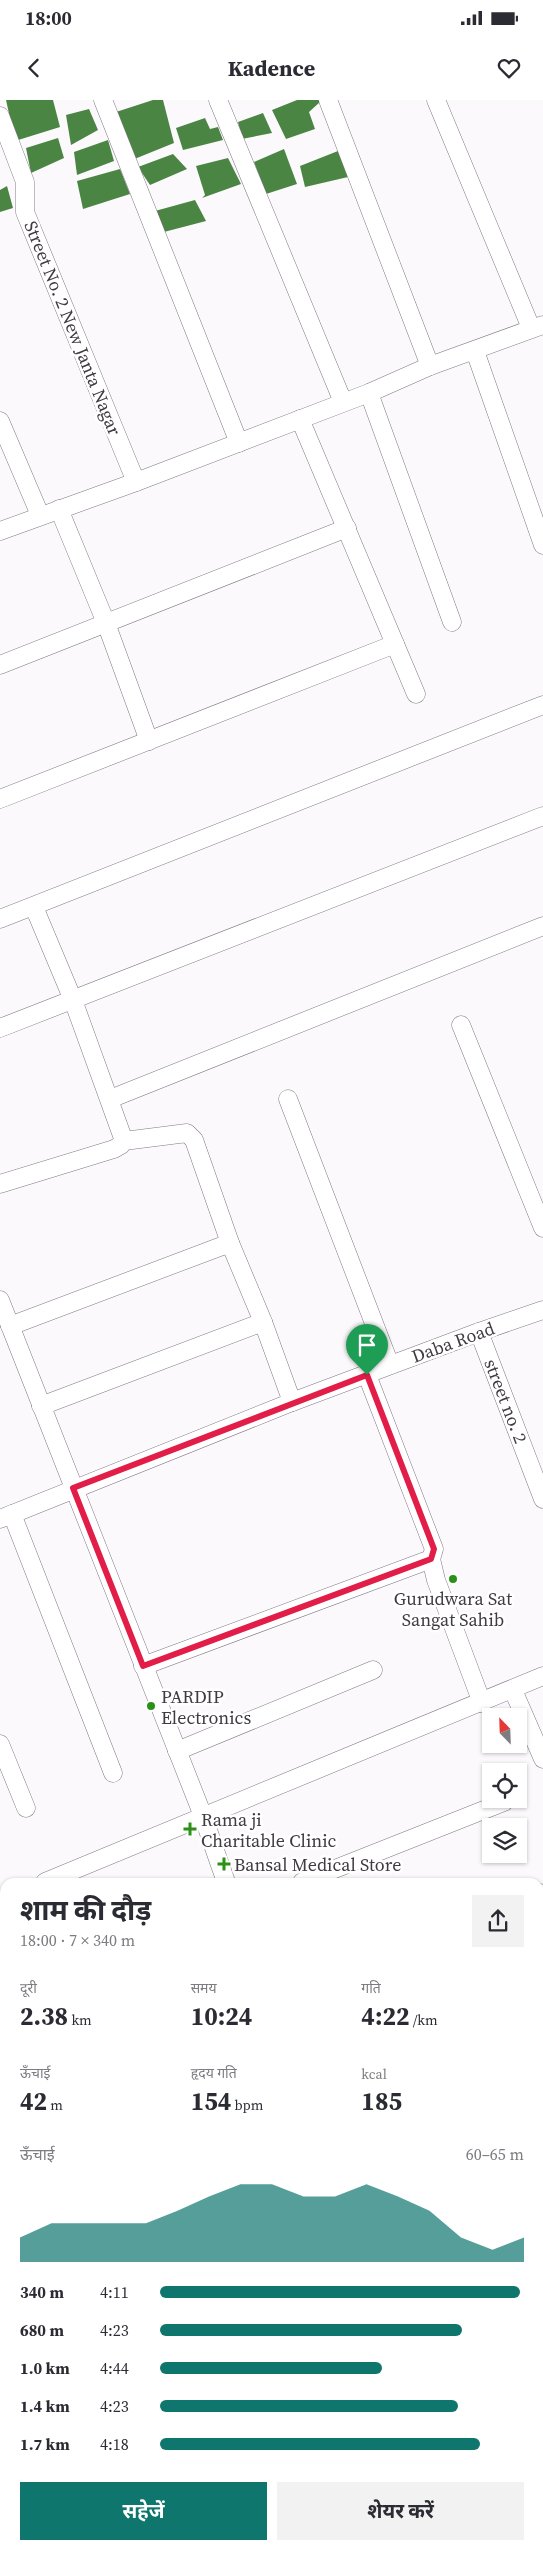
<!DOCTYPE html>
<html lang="hi">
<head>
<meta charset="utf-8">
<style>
	:root { --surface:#fff; --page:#f2f2f3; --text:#2b2b33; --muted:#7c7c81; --accent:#0f766e }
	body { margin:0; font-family:"Source Serif 4","Noto Sans Devanagari",serif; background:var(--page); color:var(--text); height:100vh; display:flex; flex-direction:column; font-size:19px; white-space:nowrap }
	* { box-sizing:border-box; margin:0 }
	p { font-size:16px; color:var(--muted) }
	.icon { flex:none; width:28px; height:28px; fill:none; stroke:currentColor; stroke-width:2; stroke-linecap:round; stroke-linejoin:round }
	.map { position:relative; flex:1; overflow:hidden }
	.details { position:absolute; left:0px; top:1778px; width:544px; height:672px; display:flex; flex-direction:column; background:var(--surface); border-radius:15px 15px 0 0; box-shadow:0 1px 4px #0004 }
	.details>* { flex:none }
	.needle { width:32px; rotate:337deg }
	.fabs { position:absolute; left:482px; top:1608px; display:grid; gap:10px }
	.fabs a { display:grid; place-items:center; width:45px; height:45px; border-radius:0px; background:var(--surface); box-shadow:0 1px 4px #0004; font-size:25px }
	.pin { position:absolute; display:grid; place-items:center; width:42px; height:42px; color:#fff; margin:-51px -21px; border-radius:50% 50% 50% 0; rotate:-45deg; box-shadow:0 0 5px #0007 }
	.pin .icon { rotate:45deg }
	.round { display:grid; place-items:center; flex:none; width:52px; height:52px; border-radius:0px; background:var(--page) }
	.summary { display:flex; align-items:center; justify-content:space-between; height:85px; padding:0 20px }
	h1 { font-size:28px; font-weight:700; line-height:38px }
	.figures { display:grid; grid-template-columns:repeat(3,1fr); gap:8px; height:85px; padding:5px 20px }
	.figures div { display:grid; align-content:center }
	.figures b { font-size:25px; font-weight:700 }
	.figures small { font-size:14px; font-weight:400 }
	.figures p { font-size:14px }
	.chart { height:140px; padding:10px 20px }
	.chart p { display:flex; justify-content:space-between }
	.chart svg { width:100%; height:90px; margin-top:5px; fill:var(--accent); opacity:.7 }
	.button { display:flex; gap:10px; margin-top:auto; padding:10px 20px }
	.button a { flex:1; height:58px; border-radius:0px; background:var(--accent); color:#fff; font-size:20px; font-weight:700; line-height:58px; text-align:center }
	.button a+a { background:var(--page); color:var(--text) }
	ul { padding:0 20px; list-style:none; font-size:16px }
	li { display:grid; grid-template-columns:80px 60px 1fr; align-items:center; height:38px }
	li i { height:12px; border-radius:6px; background:var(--accent) }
	.status { display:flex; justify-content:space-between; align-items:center; height:35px; padding:0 25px; background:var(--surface); direction:ltr }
	.status svg { height:14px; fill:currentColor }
	header { display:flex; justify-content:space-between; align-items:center; height:65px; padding:0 20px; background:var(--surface); font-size:22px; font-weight:700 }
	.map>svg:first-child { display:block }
	.building { fill:#4b8543 }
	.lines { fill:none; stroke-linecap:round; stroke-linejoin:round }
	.minor-casing { stroke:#837887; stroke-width:19 }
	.minor { stroke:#fff; stroke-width:18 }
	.route-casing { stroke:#fff; stroke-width:10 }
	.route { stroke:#e11d48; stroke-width:6 }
	.poi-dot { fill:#299116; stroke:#fff; stroke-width:2 }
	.labels { text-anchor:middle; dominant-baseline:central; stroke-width:5; stroke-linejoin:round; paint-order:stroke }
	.street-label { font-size:18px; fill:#403b42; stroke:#fff }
	.poi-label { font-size:18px; fill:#403b42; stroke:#fff; text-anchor:start }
</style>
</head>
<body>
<div class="status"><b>18:00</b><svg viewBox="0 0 49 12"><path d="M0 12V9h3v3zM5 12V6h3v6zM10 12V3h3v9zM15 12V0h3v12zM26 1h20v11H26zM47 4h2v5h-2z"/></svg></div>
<header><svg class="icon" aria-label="back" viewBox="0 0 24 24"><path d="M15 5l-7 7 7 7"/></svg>Kadence<svg class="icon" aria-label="heart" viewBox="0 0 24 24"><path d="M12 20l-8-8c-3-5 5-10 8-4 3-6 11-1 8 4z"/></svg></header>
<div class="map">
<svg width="543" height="2450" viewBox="0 0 543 2450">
	<rect width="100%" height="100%" fill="#fcf9fd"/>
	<!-- building -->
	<g class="building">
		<path d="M6,0H53L60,27L15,41Z"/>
		<path d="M153,0H163L174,43L132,60L116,12Z"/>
		<path d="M297,0H319L320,2L309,12L315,29L286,39L272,10Z"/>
		<path d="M89,9L98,30L71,45L66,15Z"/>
		<path d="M263,13L272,33L242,39L238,22Z"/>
		<path d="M205,18L210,29L218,27L223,40L183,50L176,28Z"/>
		<path d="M58,38L64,58L31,73L26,48Z"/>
		<path d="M108,40L114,61L77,75L74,52Z"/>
		<path d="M284,49L297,84L266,94L254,62Z"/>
		<path d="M338,51L348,77L305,87L300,66Z"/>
		<path d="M173,54L187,69L150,85L138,67Z"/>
		<path d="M228,58L241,84L202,98L205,95L196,66Z"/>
		<path d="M120,69L130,94L83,109L77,81Z"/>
		<path d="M7,86L13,108L0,112V90Z"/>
		<path d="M195,100L206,121L164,132L155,111Z"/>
	</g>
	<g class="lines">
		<defs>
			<g id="minor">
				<path d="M103,0L239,343"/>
				<path d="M218,0L343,302"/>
				<path d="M328,0L430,266"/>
				<path d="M436,0L531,228"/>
				<path d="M0,16L25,82V112L136,382"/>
				<path d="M475,251L543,445"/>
				<path d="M369,293L452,522"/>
				<path d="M300,319L416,594"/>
				<path d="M0,321L40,415"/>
				<path d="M59,409L106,523L149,641"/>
				<path d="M0,431L136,382L369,293L430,266L543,225"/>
				<path d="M0,565L347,428"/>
				<path d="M0,699L395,544"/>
				<path d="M34,807L73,900L124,1041"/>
				<path d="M0,819L543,605"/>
				<path d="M461,925L543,1128"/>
				<path d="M0,928L543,716"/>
				<path d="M110,999L543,826"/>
				<path d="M288,999L390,1265"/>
				<path d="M0,1084L114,1049L121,1045L124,1041L187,1033L194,1040L230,1143"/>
				<path d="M0,1200L203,1716L226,1782"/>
				<path d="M10,1226L230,1143L263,1222"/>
				<path d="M479,1232L543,1399"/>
				<path d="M41,1306L263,1222L292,1302"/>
				<path d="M12,1414L113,1673"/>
				<path d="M0,1419L292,1302L479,1232L543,1210"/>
				<path d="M431,1459L436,1480L482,1603"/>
				<path d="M143,1566L431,1459L434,1449L367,1275"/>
				<path d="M513,1590L543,1659"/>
				<path d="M0,1644L26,1708"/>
				<path d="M177,1651L373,1570"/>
				<path d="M45,1782L543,1576"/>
				<path d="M302,1782L504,1702"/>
				<path d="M539,1794L540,1793"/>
				<path d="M0,1801L5,1799"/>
				<path d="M539,1926L543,1925"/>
				<path d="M0,1951L5,1948"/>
				<path d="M0,2077L5,2091"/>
				<path d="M539,2092L543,2091"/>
				<path d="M0,2207L5,2205"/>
				<path d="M539,2258L543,2256"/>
				<path d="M0,2327L5,2325"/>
				<path d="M539,2387L543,2386"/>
				<path d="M91,2445L93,2450"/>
				<path d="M252,2445L254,2450"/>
				<path d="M488,2445L490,2450"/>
			</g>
		</defs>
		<!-- minor casing -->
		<use href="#minor" class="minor-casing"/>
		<!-- minor -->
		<use href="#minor" class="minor"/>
	</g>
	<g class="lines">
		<defs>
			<path id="route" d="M367,1275L434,1449L431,1459L143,1566L73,1388Z"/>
		</defs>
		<!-- route casing -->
		<use href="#route" class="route-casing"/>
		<!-- route -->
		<use href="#route" class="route"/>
	</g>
	<!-- markers -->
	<g class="poi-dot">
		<circle cx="453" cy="1479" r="5"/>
		<circle cx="151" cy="1606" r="5"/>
		<path d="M187.5 1721.5h5v5h5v5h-5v5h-5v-5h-5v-5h5z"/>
		<path d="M221.5 1756.5h5v5h5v5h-5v5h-5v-5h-5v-5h5z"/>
	</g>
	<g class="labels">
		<!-- street labels -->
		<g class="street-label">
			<text transform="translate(73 228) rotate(68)">Street No. 2 New Janta Nagar</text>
			<text transform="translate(453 1242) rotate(-20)">Daba Road</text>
			<text transform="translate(506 1301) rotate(69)">street no. 2</text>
		</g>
		<!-- poi labels -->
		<g class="poi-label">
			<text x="453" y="1498" text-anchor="middle">Gurudwara Sat<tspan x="453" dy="21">Sangat Sahib</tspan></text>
			<text x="161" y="1596">PARDIP<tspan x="161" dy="21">Electronics</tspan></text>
			<text x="201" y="1719">Rama ji<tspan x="201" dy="21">Charitable Clinic</tspan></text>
			<text x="234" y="1764">Bansal Medical Store</text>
		</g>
	</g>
</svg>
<div class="fabs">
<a><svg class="needle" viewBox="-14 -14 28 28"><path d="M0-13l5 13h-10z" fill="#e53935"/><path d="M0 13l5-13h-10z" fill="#7c7c81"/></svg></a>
<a><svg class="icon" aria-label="locate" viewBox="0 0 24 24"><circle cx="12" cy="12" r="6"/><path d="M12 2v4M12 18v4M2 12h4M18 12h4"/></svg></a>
<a><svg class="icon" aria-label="layers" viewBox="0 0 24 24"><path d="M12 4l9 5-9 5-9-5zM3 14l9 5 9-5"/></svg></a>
</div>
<div class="pin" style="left:367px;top:1275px;background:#1e9e55"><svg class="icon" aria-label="arrive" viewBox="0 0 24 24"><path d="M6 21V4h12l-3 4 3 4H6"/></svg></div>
<section class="details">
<div class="summary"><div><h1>शाम की दौड़</h1><p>18:00 · 7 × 340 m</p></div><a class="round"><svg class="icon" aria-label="share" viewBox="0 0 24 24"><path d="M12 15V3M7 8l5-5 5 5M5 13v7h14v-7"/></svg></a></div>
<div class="figures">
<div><p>दूरी</p><b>2.38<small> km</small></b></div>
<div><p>समय</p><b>10:24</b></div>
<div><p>गति</p><b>4:22<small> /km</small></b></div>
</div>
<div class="figures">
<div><p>ऊँचाई</p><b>42<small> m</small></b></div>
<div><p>हृदय गति</p><b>154<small> bpm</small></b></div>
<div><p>kcal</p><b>185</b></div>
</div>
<div class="chart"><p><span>ऊँचाई</span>60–65 m</p>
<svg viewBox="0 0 160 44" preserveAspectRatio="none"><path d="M0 44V32L10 25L20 25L30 25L40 25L50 19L60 12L70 6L80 6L90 12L100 12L110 6L120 12L130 19L140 32L150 38L160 32V44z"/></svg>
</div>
<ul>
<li><b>340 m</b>4:11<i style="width:99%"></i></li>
<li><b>680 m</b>4:23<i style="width:83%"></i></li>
<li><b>1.0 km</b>4:44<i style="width:61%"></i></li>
<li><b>1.4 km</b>4:23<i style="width:82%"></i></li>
<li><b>1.7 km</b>4:18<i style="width:88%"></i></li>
</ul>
<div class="button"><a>सहेजें</a><a>शेयर करें</a></div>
</section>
</div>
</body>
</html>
